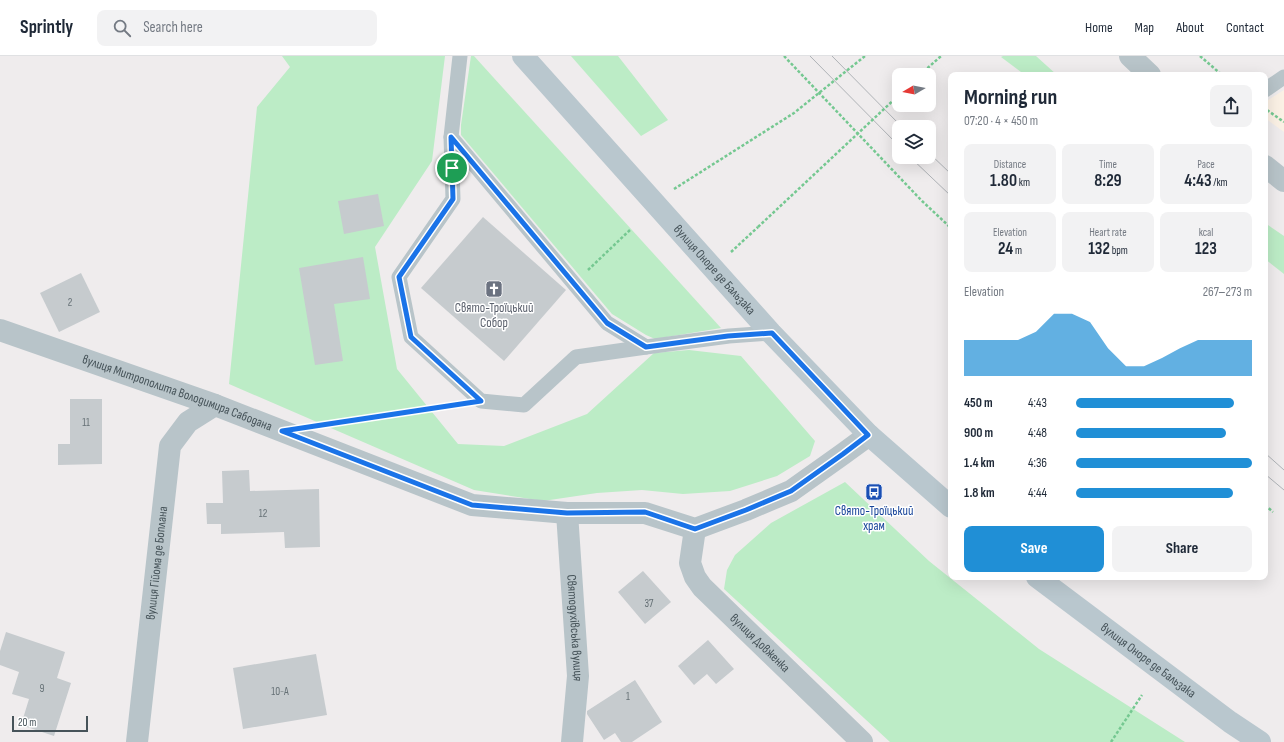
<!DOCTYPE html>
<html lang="en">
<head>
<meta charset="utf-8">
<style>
	:root { --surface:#fff; --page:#f2f2f3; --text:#1f2937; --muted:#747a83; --line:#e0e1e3; --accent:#208fd6 }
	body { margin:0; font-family:"Sofia Sans Condensed",sans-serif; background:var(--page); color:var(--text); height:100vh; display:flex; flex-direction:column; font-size:15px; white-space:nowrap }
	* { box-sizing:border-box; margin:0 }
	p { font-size:13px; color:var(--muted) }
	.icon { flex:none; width:22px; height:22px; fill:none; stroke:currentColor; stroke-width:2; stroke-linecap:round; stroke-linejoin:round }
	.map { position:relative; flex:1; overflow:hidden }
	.sheet { position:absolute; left:948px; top:16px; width:320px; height:508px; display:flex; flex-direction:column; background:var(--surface); border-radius:8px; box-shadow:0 4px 16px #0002 }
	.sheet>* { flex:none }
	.needle { width:26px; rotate:260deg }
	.buttons { position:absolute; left:892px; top:12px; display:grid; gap:8px }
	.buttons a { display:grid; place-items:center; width:44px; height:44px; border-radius:8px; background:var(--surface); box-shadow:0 4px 16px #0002; font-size:20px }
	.scale { position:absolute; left:12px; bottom:10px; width:76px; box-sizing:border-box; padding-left:4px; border:2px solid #465359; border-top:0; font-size:11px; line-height:14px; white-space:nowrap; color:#465359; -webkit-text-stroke:3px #fff; paint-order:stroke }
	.pin { position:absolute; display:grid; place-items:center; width:34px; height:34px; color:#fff; margin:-17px; border:2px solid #fff; border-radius:50%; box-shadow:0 1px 4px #0007 }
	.round { display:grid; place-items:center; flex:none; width:42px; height:42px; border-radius:8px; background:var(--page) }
	.head { display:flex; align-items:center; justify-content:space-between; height:68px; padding:0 16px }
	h1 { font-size:22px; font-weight:700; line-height:30px }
	.figures { display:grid; grid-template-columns:repeat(3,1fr); gap:6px; height:68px; padding:4px 16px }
	.figures div { display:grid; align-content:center; border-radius:8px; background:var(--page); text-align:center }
	.figures b { font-size:17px; font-weight:700 }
	.figures small { font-size:11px; font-weight:400 }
	.figures p { font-size:11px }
	.chart { height:112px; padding:8px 16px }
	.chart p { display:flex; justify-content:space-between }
	.chart svg { width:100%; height:72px; margin-top:4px; fill:var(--accent); opacity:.7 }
	.button { display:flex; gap:8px; margin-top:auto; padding:8px 16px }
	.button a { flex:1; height:46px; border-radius:8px; background:var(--accent); color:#fff; font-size:16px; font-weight:700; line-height:46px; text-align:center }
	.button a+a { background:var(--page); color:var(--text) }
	ul { padding:0 16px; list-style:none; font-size:13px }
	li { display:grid; grid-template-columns:64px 48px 1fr; align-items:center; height:30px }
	li i { height:10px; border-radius:5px; background:var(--accent) }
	header { display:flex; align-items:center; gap:24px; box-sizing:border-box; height:56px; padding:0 20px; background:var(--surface); border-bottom:1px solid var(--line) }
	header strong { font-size:19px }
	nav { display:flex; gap:22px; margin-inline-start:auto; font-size:14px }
	.search { width:280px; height:36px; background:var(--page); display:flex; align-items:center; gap:10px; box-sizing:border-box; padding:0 14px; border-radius:8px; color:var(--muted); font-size:15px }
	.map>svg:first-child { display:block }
	.commercial { fill:#fbf1e5 }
	.green { fill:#bcecc6 }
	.building { fill:#c6cbce }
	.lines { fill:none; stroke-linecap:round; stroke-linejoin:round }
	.path { stroke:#75c891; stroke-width:2.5; stroke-dasharray:3 2; stroke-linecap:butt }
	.service { stroke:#b8c4c9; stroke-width:15 }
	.minor { stroke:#b8c4c9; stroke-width:22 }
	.tertiary { stroke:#b8c4c9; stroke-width:22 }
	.secondary { stroke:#b9c7ce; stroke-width:22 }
	.tram { stroke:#afb3b7; stroke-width:1 }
	.path-bridge { stroke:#75c891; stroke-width:2.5; stroke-dasharray:3 2; stroke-linecap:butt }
	.route-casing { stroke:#fff; stroke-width:8 }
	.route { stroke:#1a73e8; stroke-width:5 }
	.labels { text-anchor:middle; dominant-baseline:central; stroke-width:3; stroke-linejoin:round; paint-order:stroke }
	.number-label { font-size:11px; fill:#667176 }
	.street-label { font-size:13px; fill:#465359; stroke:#fff }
	.worship-label { font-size:13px; fill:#5b616d; stroke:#fff }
	.transit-label { font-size:13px; fill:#164399; stroke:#fff }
</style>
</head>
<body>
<header>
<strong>Sprintly</strong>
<div class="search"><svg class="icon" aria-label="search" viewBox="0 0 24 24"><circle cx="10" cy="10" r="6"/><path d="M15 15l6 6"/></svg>Search here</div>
<nav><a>Home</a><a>Map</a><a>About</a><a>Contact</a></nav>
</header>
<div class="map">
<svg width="1284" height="686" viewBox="0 0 1284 686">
	<rect width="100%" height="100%" fill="#efeced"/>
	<!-- commercial -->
	<path class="commercial" d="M1284,34V76L1265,62V46Z"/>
	<!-- green -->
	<g class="green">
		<path d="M282,0H445L432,105L375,191L397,313L458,388L504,390L587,358L654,297L689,294L741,300L815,385L810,400L777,420L730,435L683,438L642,434L597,437L543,445L474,434L229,328L257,51L290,11Z"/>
		<path d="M471,0H474L721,272L655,283L646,279L612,258L461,79V69Z"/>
		<path d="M571,0H618L668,64L641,80Z"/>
		<path d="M1003,0H1036L1057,19H1025L1001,1Z"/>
		<path d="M1265,167L1284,180V218L1265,203Z"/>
		<path d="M845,426L929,505L1039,593L1185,686H890L724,533L727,514L735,499L771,467Z"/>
	</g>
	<!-- building -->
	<g class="building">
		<path d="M378,138L384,170L344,178L338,145Z"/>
		<path d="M483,161L566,234L504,305L421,232Z"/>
		<path d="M363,201L370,243L334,248L343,305L315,309L299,212Z"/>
		<path d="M81,217L100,256L59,276L40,237Z"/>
		<path d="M70,343H102V408L58,409V388H70Z"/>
		<path d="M249,414L250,435L319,433L320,491L285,492L284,476L221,478V468H207L206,447H223L222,415Z"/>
		<path d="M643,515L671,546L645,568L618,536Z"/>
		<path d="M6,576L65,596L57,622L71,627L54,680L21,669L29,643L12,638L19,616L0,609V595Z"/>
		<path d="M708,584L734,613L716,628L707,618L694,629L678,610Z"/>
		<path d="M316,598L327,659L243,673L233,612Z"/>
		<path d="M635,624L662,666L632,686H621L615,677L604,684L587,658V655Z"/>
	</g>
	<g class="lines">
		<!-- path -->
		<g class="path">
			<path d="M784,0L922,145L951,172"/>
			<path d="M1200,0L1222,19"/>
			<path d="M920,19L941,0"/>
			<path d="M1267,54L1284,66"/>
			<path d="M674,133L794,57L865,0"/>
			<path d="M731,196L758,171"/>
			<path d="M588,214L631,173"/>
			<path d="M331,367L455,349"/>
			<path d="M1265,449L1273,456"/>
			<path d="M1111,686L1142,639"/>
		</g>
		<!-- service -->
		<g class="service">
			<path d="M460,0L451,81L607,267L646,291L729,280L771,277"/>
			<path d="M1265,34L1284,21"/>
			<path d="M451,81L453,143L399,221L411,281L481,345L524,349L576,301L646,291"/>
		</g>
		<!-- minor -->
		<g class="minor">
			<path id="s1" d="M0,274L215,349L472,449L567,457H645L695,473L746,454L791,435L843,398L869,379"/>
			<path id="s2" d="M567,457L578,620L572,686"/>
			<path id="s3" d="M695,473L690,507L695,521L702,531L862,686"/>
			<path id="s4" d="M137,686L170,390L188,366L215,349"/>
		</g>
		<!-- tertiary -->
		<g class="tertiary">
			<path d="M1130,0L1150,19"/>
			<path d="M1265,110L1284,125"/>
		</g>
		<!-- secondary -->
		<g class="secondary">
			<path id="s5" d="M523,0L771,277L869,379L951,451"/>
			<path id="s6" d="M1037,521L1230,666L1260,686"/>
		</g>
		<!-- tram -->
		<g class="tram">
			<path d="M810,0L899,90"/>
			<path d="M832,0L902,71"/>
			<path d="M929,97L951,118"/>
			<path d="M910,101L951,140"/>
			<path d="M1265,397L1284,414"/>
			<path d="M1265,418L1284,434"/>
		</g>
		<!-- path-bridge -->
		<path class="path-bridge" d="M758,171L899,39"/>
	</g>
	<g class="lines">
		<defs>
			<path id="route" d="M451,81L607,267L646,291L728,280L772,277L868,379L843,398L791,435L746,454L695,473L645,456L567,457L472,449L282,375L481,345L411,281L399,221L453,143Z"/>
		</defs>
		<!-- route casing -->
		<use href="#route" class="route-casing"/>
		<!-- route -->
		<use href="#route" class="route"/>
	</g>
	<!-- icons -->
	<defs>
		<symbol id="church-square" viewBox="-11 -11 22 22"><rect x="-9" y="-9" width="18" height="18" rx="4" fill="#6b7280" stroke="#fff"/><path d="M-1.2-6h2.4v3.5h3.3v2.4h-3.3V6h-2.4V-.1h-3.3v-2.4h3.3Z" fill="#fff"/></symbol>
		<symbol id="bus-square" viewBox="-11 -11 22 22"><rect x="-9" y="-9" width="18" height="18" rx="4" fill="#1a4fb4" stroke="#fff"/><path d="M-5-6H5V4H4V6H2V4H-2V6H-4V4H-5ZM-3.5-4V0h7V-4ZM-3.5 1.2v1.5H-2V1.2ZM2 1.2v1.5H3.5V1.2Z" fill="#fff"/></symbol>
	</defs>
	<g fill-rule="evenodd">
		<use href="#church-square" x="484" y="223" width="20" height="20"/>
		<use href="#bus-square" x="864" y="426" width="20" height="20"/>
	</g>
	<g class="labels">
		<!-- number labels -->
		<g class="number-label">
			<text x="70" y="246">2</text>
			<text x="86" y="366">11</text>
			<text x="263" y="457">12</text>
			<text x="649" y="547">37</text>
			<text x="42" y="632">9</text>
			<text x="280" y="635">10-А</text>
			<text x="628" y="640">1</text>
		</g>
		<!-- street labels -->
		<g class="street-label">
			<text stroke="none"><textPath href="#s5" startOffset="287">вулиця Оноре де Бальзака</textPath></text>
			<text stroke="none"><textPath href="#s1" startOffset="188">вулиця Митрополита Володимира Сабодана</textPath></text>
			<text stroke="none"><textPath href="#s4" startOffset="180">вулиця Гійома де Боплана</textPath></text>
			<text stroke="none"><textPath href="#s2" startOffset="115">Святодухівська вулиця</textPath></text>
			<text stroke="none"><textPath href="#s3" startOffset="142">вулиця Довженка</textPath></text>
			<text stroke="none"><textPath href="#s6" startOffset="139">вулиця Оноре де Бальзака</textPath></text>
		</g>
		<!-- worship labels -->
		<g class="worship-label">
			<text x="494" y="252">Свято-Троїцький<tspan x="494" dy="15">Собор</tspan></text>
		</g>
		<!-- transit labels -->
		<g class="transit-label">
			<text x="874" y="455">Свято-Троїцький<tspan x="874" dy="15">храм</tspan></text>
		</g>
	</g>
</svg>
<div class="buttons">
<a><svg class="needle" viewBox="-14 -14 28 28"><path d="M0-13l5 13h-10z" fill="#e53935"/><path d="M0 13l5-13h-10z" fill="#747a83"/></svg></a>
<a><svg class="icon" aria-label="layers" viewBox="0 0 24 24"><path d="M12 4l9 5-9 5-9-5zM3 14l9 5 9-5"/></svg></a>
</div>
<div class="scale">20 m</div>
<div class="pin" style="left:452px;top:112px;background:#1e9e55"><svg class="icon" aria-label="arrive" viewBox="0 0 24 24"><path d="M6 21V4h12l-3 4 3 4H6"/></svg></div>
<section class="sheet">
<div class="head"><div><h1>Morning run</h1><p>07:20 · 4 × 450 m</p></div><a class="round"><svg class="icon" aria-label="share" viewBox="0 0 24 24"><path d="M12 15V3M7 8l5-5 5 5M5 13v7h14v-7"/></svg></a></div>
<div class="figures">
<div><p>Distance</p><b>1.80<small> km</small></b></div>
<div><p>Time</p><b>8:29</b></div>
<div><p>Pace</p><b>4:43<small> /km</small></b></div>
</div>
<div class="figures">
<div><p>Elevation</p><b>24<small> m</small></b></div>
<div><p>Heart rate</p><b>132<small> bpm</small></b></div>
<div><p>kcal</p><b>123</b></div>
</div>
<div class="chart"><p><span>Elevation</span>267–273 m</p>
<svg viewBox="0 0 160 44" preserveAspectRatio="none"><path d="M0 44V22L10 22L20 22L30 22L40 17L50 6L60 6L70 11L80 27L90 38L100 38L110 33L120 27L130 22L140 22L150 22L160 22V44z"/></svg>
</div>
<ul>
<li><b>450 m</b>4:43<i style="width:90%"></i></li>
<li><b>900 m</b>4:48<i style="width:85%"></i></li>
<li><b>1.4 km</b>4:36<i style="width:100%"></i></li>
<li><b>1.8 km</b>4:44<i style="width:89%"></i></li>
</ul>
<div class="button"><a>Save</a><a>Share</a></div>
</section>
</div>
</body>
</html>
